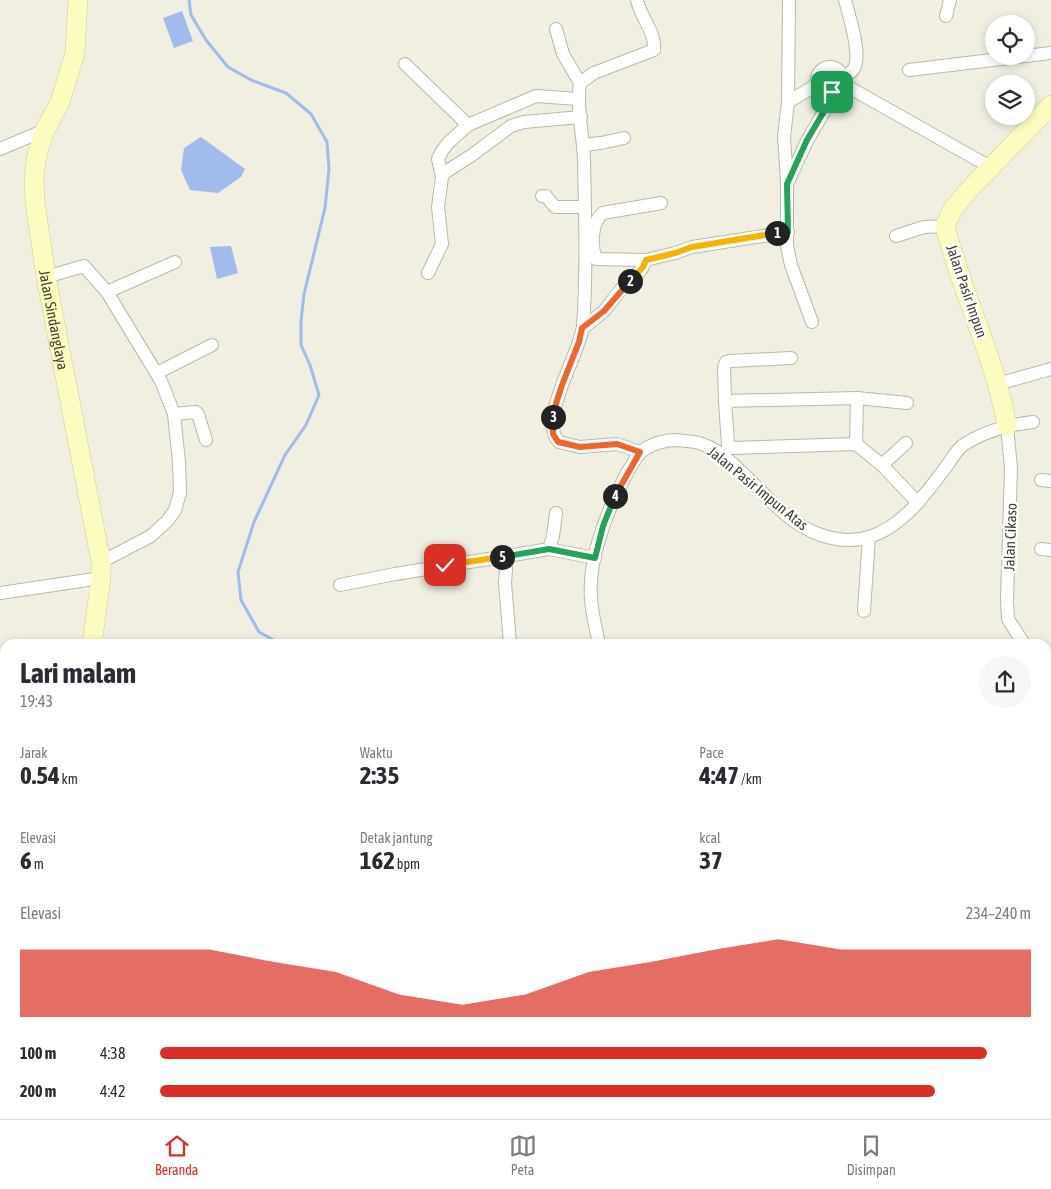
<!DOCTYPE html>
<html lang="id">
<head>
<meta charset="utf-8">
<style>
	:root { --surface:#fff; --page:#f7f7f7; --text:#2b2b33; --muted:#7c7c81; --line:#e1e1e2; --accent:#d93025 }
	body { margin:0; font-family:"Asap Condensed",sans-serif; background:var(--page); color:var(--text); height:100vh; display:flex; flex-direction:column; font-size:19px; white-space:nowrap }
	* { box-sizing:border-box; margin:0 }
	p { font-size:16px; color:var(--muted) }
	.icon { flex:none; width:28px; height:28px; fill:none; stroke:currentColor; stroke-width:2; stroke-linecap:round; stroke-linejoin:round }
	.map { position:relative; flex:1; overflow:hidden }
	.side { position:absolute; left:0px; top:639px; width:1051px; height:481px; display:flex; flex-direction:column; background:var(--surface); border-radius:15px 15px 0 0; box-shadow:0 2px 8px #0003 }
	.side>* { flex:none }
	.buttons { position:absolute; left:985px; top:15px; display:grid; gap:10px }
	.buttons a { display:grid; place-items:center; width:50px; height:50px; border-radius:50%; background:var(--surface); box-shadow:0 2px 8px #0003; font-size:25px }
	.pin { position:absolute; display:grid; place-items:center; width:42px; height:42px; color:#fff; margin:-21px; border-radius:10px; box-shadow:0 2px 8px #0006 }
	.km { position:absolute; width:25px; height:25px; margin:-12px; border-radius:50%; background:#222; color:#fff; font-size:14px; line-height:25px; text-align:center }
	.round { display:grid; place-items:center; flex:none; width:52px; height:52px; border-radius:26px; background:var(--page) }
	.overview { display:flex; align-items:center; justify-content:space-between; height:85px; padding:0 20px }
	h1 { font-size:28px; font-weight:700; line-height:38px }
	.figures { display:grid; grid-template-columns:repeat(3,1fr); gap:8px; height:85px; padding:5px 20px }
	.figures div { display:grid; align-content:center }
	.figures b { font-size:25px; font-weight:700 }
	.figures small { font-size:14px; font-weight:400 }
	.figures p { font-size:14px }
	.chart { height:140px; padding:10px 20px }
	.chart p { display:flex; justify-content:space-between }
	.chart svg { width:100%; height:90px; margin-top:5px; fill:var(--accent); opacity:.7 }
	ul { padding:0 20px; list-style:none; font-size:16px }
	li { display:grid; grid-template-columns:80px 60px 1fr; align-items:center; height:38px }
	li i { height:12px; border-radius:6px; background:var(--accent) }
	.tabs { display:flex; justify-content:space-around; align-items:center; height:70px; border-top:1px solid var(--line); background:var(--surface); font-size:14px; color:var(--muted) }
	.tabs a { display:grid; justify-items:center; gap:2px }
	.tabs .active { color:var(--accent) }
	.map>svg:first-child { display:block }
	.water { fill:#a0bbec }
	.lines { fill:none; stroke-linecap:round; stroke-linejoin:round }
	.stream { stroke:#a0bbec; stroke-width:3 }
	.street-casing { stroke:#bbb9a6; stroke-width:14 }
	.secondary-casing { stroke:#cfcd94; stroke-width:20 }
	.street { stroke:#fff; stroke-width:12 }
	.secondary { stroke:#fcfcc1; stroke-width:19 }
	.split-1-casing { stroke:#fff; stroke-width:10 }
	.split-2-casing { stroke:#fff; stroke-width:10 }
	.split-3-casing { stroke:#fff; stroke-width:10 }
	.split-4-casing { stroke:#fff; stroke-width:10 }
	.split-5-casing { stroke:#fff; stroke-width:10 }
	.split-6-casing { stroke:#fff; stroke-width:10 }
	.split-1 { stroke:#22a559; stroke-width:6 }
	.split-2 { stroke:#f5b400; stroke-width:6 }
	.split-3 { stroke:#f0652b; stroke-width:6 }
	.split-4 { stroke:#f0652b; stroke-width:6 }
	.split-5 { stroke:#22a559; stroke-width:6 }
	.split-6 { stroke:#f5b400; stroke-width:6 }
	.labels { text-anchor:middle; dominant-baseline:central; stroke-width:5; stroke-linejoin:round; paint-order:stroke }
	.street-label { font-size:15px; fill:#423f33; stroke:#fff }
</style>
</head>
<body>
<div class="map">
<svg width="1051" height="1119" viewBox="0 0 1051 1119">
	<rect width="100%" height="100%" fill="#f0efe2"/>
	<!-- water -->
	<g class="water">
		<path d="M182,11L193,41L174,48L163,18Z"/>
		<path d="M201,137L245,169L241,177L218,193L190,190L181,170L184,148Z"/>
		<path d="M231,246L238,273L217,279L210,247Z"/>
	</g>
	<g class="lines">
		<!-- stream -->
		<g class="stream">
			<path d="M189,0L191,15L206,40L228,67L251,80L286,93L311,114L327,142L329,169L325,208L304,294L301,321V345L310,365L319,395L306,425L285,455L254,522L238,572L241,600L259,632L281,644"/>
			<path d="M524,1119V1115"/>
		</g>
		<defs>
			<g id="street">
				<path d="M637,0C640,17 656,32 654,50L594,73L580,83C576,105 583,135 584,159C585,214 587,272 583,326C580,354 537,420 559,442L580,447L617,444L640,452"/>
				<path d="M946,16L950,0"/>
				<path d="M556,29L563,54L580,83"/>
				<path d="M1026,56L1051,53"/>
				<path d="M405,64L468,125"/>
				<circle cx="830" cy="80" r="13"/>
				<path d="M909,70L1025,56"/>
				<path d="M843,77C846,75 850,74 853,70C863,57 849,16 845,0"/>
				<path d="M843,84L992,168"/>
				<path d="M788,102L789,0"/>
				<path d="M583,145L601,143L624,138"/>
				<path d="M0,149L45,130"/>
				<path d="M442,177L438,159L442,151L448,143L468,125L536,96L578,99"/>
				<path d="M787,181L784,137L788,102L818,84"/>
				<path d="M542,196H546L555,207H584"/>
				<path d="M661,203L603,213C591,222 591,246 596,259L646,260L675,253L692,247L788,232"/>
				<path d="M896,236L924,227L945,226"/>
				<path d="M428,273L442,244L438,207L442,177L444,173L472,155L511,126L524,122L581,117"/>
				<path d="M46,277L84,266L107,292L161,381L174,414L179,462L180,493L175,510L168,520L151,536L101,562"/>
				<path d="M107,292L175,262"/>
				<path d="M812,322L791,265L787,246V184L807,141L829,103L832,92"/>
				<path d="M583,328L604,311L622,288L641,270L646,260"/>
				<path d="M157,373L212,345"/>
				<path d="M997,384L1051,369"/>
				<path d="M857,398L907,403"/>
				<path d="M725,401L724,367L726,362L730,361L791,358"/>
				<path d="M174,414L196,412L198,414L206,440"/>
				<path d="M1007,426L1011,468L1007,599L1008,619L1024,644"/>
				<path d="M856,444L731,448L728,445L725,401L857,398L856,444L882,465L918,503"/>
				<path d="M882,465L906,443"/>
				<path d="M1041,480L1051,481"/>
				<path d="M549,549L553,536L556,513"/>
				<path d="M1041,549L1051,550"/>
				<path d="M340,585L395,574L507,556"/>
				<path d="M0,593L101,578"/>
				<path d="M864,611L869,537"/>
				<path d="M510,643L505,583L507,556L549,549L595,558"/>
				<path d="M599,644C596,629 592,614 591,599C588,563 604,519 620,487C623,480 636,456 641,452C650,444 665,440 676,440C685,441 694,441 702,444C733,454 766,502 794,521C815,536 844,545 869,537C904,526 925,494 946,467C951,460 956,451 962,446C983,431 1008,425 1033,422"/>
				<path d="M1046,679L1051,683"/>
				<path d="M1046,742L1051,741"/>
				<path d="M1046,765L1051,760"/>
				<path d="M1046,877H1051"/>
				<path d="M0,1019L2,1052L0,1062"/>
				<path d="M0,1114L5,1112"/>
				<path d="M132,1115V1119"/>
				<path d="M688,1115V1119"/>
				<path d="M313,1119L314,1115"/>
				<path d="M965,1119L967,1115"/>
			</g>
			<g id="secondary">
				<path id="s1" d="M78,0L75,53L60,102L45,130L37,155L34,176L35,202L46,277L101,562V578L92,644"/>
				<path d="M1007,426C995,357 962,294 945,226L953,209L967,192L1051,105"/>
				<path d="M0,875L5,866"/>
				<path d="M0,882L5,902"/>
				<path d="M53,1115L54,1119"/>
			</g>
		</defs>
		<!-- street casing -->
		<use href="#street" class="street-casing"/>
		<!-- secondary casing -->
		<use href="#secondary" class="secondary-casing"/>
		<!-- street -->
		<use href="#street" class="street"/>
		<!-- secondary -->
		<use href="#secondary" class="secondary"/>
	</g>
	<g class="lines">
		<defs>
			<path id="split-1" d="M777,233L788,232L787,184L807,140L829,103L832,92"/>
			<path id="split-2" d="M630,281L643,267L646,260L675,253L692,247L777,233"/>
			<path id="split-3" d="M553,417L554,410L562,385L579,342L582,328L604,311L630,281"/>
			<path id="split-4" d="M553,417V434L558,442L580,447L617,444L640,452L615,496"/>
			<path id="split-5" d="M502,557L549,549L595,558L603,526L615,496"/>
			<path id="split-6" d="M445,565L502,557"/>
		</defs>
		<!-- split-1 casing -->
		<use href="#split-1" class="split-1-casing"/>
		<!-- split-2 casing -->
		<use href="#split-2" class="split-2-casing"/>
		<!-- split-3 casing -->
		<use href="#split-3" class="split-3-casing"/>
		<!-- split-4 casing -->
		<use href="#split-4" class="split-4-casing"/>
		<!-- split-5 casing -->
		<use href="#split-5" class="split-5-casing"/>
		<!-- split-6 casing -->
		<use href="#split-6" class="split-6-casing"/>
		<!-- split-1 -->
		<use href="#split-1" class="split-1"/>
		<!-- split-2 -->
		<use href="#split-2" class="split-2"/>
		<!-- split-3 -->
		<use href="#split-3" class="split-3"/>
		<!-- split-4 -->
		<use href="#split-4" class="split-4"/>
		<!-- split-5 -->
		<use href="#split-5" class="split-5"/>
		<!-- split-6 -->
		<use href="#split-6" class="split-6"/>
	</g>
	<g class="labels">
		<!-- street labels -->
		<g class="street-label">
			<text transform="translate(967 291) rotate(71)">Jalan Pasir Impun</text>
			<text stroke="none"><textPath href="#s1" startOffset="329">Jalan Sindanglaya</textPath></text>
			<text transform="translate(758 488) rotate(39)">Jalan Pasir Impun Atas</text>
			<text transform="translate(1010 537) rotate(-88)">Jalan Cikaso</text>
		</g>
	</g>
</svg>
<div class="buttons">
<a><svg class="icon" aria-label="locate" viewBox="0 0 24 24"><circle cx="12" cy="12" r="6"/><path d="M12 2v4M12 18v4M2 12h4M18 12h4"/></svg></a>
<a><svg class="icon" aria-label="layers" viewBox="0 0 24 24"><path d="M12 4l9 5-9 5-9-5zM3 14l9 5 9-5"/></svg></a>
</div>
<div class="pin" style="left:832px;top:92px;background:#1e9e55"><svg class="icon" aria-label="arrive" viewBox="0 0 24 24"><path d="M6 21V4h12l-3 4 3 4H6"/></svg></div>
<div class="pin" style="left:445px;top:565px;background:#d93025"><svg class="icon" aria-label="check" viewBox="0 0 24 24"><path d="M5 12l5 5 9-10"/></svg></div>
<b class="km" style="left:777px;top:233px">1</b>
<b class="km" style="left:630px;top:281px">2</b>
<b class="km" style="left:553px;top:417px">3</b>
<b class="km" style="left:615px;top:496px">4</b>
<b class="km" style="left:502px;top:557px">5</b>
<section class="side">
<div class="overview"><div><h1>Lari malam</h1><p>19:43</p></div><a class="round"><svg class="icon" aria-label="share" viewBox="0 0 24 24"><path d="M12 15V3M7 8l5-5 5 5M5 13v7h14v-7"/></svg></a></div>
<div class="figures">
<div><p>Jarak</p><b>0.54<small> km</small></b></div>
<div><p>Waktu</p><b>2:35</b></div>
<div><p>Pace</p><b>4:47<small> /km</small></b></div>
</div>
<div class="figures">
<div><p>Elevasi</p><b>6<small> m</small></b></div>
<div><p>Detak jantung</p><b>162<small> bpm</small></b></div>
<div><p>kcal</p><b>37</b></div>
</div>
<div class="chart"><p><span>Elevasi</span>234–240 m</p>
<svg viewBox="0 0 160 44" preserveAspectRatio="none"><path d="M0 44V11L10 11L20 11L30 11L40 17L50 22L60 33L70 38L80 33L90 22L100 17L110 11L120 6L130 11L140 11L150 11L160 11V44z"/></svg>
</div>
<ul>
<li><b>100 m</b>4:38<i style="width:95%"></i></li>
<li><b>200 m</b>4:42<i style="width:89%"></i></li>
</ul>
</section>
</div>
<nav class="tabs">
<a class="active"><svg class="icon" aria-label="home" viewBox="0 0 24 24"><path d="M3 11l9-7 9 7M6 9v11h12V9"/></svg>Beranda</a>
<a><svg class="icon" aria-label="map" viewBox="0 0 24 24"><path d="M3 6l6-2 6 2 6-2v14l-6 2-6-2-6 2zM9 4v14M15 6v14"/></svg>Peta</a>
<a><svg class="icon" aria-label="saved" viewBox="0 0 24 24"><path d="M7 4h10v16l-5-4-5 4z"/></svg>Disimpan</a>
</nav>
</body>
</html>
